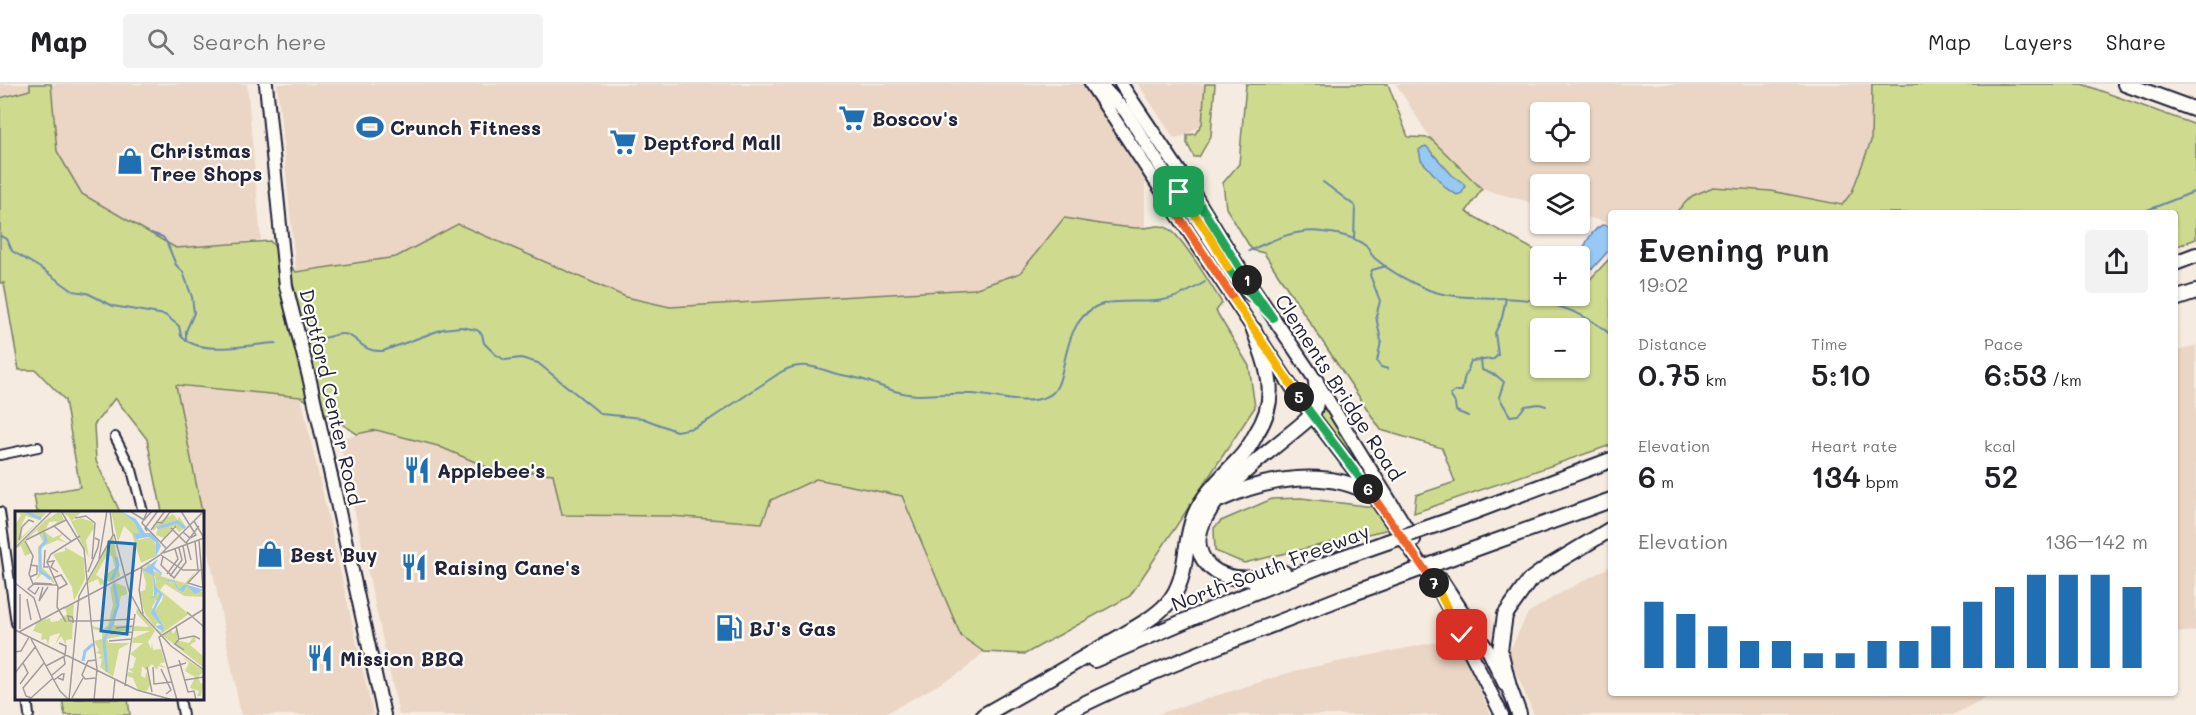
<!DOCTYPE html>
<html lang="en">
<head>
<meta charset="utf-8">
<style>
	:root { --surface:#fff; --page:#f2f2f2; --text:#202124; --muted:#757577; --line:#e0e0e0; --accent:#1f6fb2 }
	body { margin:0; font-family:Mali,sans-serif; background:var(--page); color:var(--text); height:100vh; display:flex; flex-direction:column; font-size:22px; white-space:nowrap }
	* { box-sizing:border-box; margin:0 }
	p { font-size:20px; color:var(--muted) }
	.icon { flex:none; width:33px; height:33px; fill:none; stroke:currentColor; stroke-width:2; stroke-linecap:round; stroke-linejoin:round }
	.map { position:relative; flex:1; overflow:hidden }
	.panel { position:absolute; left:1608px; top:126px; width:570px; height:486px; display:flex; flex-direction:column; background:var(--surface); border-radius:6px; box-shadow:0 2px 4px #0004 }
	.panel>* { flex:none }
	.controls { position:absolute; left:1530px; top:18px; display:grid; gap:12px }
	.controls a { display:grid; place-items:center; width:60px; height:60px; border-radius:6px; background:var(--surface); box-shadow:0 2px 4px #0004; font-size:30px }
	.pin { position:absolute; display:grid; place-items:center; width:51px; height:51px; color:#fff; margin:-26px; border-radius:12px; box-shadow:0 3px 9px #0006 }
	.km { position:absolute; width:30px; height:30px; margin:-15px; border-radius:50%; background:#222; color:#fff; font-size:16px; line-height:30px; text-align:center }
	.round { display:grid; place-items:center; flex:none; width:63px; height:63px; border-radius:6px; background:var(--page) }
	.overview { display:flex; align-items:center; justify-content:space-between; height:102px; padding:0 30px }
	h1 { font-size:33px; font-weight:600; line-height:45px }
	.figures { display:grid; grid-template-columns:repeat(3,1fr); gap:9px; height:102px; padding:6px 30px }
	.figures div { display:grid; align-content:center }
	.figures b { font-size:30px; font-weight:600 }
	.figures small { font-size:16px; font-weight:400 }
	.figures p { font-size:16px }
	.chart { height:168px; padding:12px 30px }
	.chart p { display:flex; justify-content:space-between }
	.chart svg { width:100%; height:108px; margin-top:6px; stroke:var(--accent); stroke-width:6 }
	header { display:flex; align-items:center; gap:36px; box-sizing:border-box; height:84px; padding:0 30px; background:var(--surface); border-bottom:2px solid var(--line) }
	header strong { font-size:28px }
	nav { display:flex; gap:33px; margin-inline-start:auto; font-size:21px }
	.search { width:420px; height:54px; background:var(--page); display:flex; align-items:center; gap:15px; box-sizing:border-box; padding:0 21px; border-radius:6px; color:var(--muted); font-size:22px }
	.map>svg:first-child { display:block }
	.built { fill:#ebd6c5; fill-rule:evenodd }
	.green { fill:#cedb8f; stroke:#787e65; stroke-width:1.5; fill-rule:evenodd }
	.water { fill:#98c9f4; stroke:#6986aa; stroke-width:1.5 }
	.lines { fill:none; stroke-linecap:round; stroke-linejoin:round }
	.stream { stroke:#6986aa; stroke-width:2 }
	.minor-casing { stroke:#22223b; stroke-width:12 }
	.primary-casing { stroke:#22223b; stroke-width:16 }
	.motorway-casing { stroke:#22223b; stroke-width:18 }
	.minor { stroke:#fdfcf7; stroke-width:8 }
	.primary { stroke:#fdfcf7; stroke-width:12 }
	.motorway { stroke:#fdfcf7; stroke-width:14 }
	.motorway-bridge-casing { stroke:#22223b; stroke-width:18; stroke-linecap:butt }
	.motorway-bridge { stroke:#fdfcf7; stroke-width:14 }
	.split-1-casing { stroke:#fff; stroke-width:12 }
	.split-2-casing { stroke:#fff; stroke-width:12 }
	.split-3-casing { stroke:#fff; stroke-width:12 }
	.split-4-casing { stroke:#fff; stroke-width:12 }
	.split-5-casing { stroke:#fff; stroke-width:12 }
	.split-6-casing { stroke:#fff; stroke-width:12 }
	.split-7-casing { stroke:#fff; stroke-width:12 }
	.split-8-casing { stroke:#fff; stroke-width:12 }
	.split-1 { stroke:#22a559; stroke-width:8 }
	.split-2 { stroke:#22a559; stroke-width:8 }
	.split-3 { stroke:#f5b400; stroke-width:8 }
	.split-4 { stroke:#f0652b; stroke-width:8 }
	.split-5 { stroke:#f5b400; stroke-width:8 }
	.split-6 { stroke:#22a559; stroke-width:8 }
	.split-7 { stroke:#f0652b; stroke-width:8 }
	.split-8 { stroke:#f5b400; stroke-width:8 }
	.labels { text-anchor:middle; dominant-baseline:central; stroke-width:4.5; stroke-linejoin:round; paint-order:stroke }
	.poi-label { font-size:20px; font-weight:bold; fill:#22223b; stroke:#fdfcf7; text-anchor:start }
	.street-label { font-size:20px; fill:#22223b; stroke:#fdfcf7 }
	.inset-river { fill:none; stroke:#98c9f4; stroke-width:3 }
	.inset-road { fill:none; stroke:#a19b9e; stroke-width:1.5 }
	.view { fill:#1f6fb2; fill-opacity:0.15; stroke:#1f6fb2; stroke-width:3 }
	.inset-edge { fill:none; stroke:#22223b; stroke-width:3 }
</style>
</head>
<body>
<header>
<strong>Map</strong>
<div class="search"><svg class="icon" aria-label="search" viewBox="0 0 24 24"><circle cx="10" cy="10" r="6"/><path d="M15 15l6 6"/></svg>Search here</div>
<nav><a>Map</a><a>Layers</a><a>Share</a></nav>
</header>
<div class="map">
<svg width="2196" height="631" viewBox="0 0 2196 631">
	<rect width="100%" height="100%" fill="#f5ebe0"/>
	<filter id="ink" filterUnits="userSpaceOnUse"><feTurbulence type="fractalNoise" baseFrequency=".0167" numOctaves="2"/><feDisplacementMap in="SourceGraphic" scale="12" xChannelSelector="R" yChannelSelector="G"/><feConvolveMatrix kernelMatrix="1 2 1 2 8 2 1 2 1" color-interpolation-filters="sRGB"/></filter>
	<g filter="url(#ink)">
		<!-- built -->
		<g class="built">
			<path d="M0,0H30V6L0,14Z"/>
			<path d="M51,0H247L261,156L176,164L82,110L57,67Z"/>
			<path d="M277,0H1083L1145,96V144L1120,143L1020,189L974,205L670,223L626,213L458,140L396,173L296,188Z"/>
			<path d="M1138,0H1205L1202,40L1187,51L1174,54Z"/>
			<path d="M1396,0H1872L1871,57L1852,108L1842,121L1692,112L1673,129H1611V140L1580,131V100H1540V121L1482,105L1430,54ZM1540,28H1580V68H1540Z"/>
			<path d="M2196,261V547L2175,549V268Z"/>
			<path d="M176,301L301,313L373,631H241Z"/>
			<path d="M376,346L438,362L489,384L554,390L562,431L670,432L762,439L771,416L816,395L902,412L913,442L961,551L984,568L963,587L883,631H399L339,355Z"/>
			<path d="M1611,482V609H1994L1953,631H1534L1508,570L1528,529L1555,512Z"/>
			<path d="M1456,554L1491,631H1155L1298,586Z"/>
		</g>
		<!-- green -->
		<g class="green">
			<path d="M30,0H51L57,67L82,110L176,164L270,157L296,188L396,173L458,140L626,213L670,223L974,205L1020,189L1064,134C1090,138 1116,144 1142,144C1152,144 1159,139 1169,145C1183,153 1212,203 1222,219L1216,227L1249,282L1255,323L1130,512L1025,570L984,568L961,552L902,412L816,395L771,416L762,439L670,432L562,431L553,390L489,384L438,362L376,346L357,350L301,313L176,301L202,428H162L147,355L115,314L94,341L96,377L120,428H37L34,411L80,403L65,316L36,286H19L4,199H0V14L30,6Z"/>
			<path d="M1205,0H1215L1211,52L1199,73H1194L1187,59V51L1195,50L1202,40Z"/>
			<path d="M1246,0H1388L1408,53L1430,54L1482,105L1466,128L1545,172H1540V212H1580V206L1611,173V361L1414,429L1416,411L1455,398L1442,364L1381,346L1264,169L1252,166L1226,124L1223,99L1239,80ZM1540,244H1580V284H1540Z"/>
			<path d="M1872,0H2082L2196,41V155L2175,163V129H1675L1692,112L1713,103L1771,107L1842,121L1852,108L1871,57Z"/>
			<path d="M1324,320L1337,338L1368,393L1366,394L1319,332Z"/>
			<path d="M1301,414L1373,423L1389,445L1244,479L1215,467L1214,444L1221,437L1272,415Z"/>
			<path d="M62,615H128L130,631H65Z"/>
		</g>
		<!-- water -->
		<g class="water">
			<path d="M1426,62L1452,91L1463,99L1465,103L1462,109L1457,111L1447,105L1421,76L1419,66L1423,63Z"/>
			<path d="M1602,141L1611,142V164L1593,184L1582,187L1580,185V172H1578C1586,162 1589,148 1602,141Z"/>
		</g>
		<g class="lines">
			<!-- stream -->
			<g class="stream">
				<path d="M1323,98L1355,122L1354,156"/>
				<path d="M2140,129L2196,107"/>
				<path d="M151,149L163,153L167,159L176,181L183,188L192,213L194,229L186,247V257"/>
				<path d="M0,152L7,155L12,167L42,185L73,207L87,209L113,222L165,231L179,242L181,252C200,273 251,260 276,259"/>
				<path d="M1249,167C1272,156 1297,144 1323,148C1336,149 1355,153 1366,162C1370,167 1372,173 1377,176C1391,188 1412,199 1429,206C1451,214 1473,213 1496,214C1538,214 1579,223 1611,251"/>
				<path d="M1386,182L1372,186L1370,191L1380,217L1376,232L1381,257L1377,278L1381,283L1388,285"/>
				<path d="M315,257C323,255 335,249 344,250C359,252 359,268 383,267L443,245L461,243L477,246L482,250L484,259L495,270L505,276L521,274L538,279L601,330L642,334L676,347L693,344L709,336L781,288C802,276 816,284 837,290C846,292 855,293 864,296C882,302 897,310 917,311C935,311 953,309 971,310C996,311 1024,323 1048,312C1070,303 1057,244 1095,223C1112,214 1144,220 1163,216C1178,214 1192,206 1205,198"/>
				<path d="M1481,275L1482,286L1497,292L1504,298L1499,313L1510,332L1518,331L1525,322L1539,320L1546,322"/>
				<path d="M1468,332L1456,327L1455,319L1450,311L1455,307H1462L1464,295L1471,277L1494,275L1498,271L1495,249L1502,234L1506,214"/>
			</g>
			<defs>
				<g id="minor">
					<path d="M115,353L132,386L143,428"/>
					<path d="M0,371L38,363"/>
					<path d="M0,428L16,539"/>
					<path d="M27,614L29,631"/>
					<path d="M180,614L183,631"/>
				</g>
				<g id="primary">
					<path d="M266,0L286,202L310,297L384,631"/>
					<path d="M1091,0L1301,317L1372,410L1440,508L1502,631"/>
					<path d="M1100,0L1126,28L1174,104L1185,109"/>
					<path d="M1121,0L1186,97L1237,180L1316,297L1414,456"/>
					<path d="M1164,110H1171L1185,118L1238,198L1250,210"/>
					<path d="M1441,495L1489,568L1505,601"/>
				</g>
				<g id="motorway">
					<path d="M2125,0L2196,26"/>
					<path d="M2175,179L2196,171"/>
					<path d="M2175,215L2196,208"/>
					<path d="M1221,415C1267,394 1326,384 1372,410"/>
					<path d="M1473,428L1611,376"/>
					<path d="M1494,458L1611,416"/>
					<path d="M1284,489C1261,495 1228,500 1209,482C1162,435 1283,360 1310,333C1318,324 1317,309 1316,297"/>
					<path d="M1094,576L1229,518L1341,474"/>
					<path d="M1047,595C1071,581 1095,567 1118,554C1135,544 1154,534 1167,520C1190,495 1182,459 1195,430C1204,410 1223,392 1238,376C1245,369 1251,360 1256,350C1280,313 1268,285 1254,246"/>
					<path d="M1519,630L1509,603L1500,566L1505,531L1529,497L1548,483L1611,445"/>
					<path d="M984,631L1053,592"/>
					<path d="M1062,631C1153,584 1256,548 1351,510"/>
				</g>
			</defs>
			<!-- minor casing -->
			<use href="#minor" class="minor-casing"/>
			<!-- primary casing -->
			<use href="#primary" class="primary-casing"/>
			<!-- motorway casing -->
			<use href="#motorway" class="motorway-casing"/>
			<!-- minor -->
			<use href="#minor" class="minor"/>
			<!-- primary -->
			<use href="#primary" class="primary"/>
			<!-- motorway -->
			<use href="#motorway" class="motorway"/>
			<defs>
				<g id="motorway-bridge">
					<path d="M1341,474L1473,428"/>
					<path d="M1351,510L1494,458"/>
				</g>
			</defs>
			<!-- motorway-bridge casing -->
			<use href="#motorway-bridge" class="motorway-bridge-casing"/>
			<!-- motorway-bridge -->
			<use href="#motorway-bridge" class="motorway-bridge"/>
		</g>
	</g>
	<g class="lines" filter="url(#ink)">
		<defs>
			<path id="split-1" d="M1179,108L1195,112L1247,196"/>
			<path id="split-2" d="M1228,184L1238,198L1273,234L1247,196"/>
			<path id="split-3" d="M1172,122L1164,110C1188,108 1217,165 1228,184"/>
			<path id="split-4" d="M1172,122L1235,217"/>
			<path id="split-5" d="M1235,217L1299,313"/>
			<path id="split-6" d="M1299,313L1368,405"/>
			<path id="split-7" d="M1368,405L1434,499"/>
			<path id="split-8" d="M1434,499L1462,551"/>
		</defs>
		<!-- split-1 casing -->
		<use href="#split-1" class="split-1-casing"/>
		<!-- split-2 casing -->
		<use href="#split-2" class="split-2-casing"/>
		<!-- split-3 casing -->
		<use href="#split-3" class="split-3-casing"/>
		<!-- split-4 casing -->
		<use href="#split-4" class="split-4-casing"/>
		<!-- split-5 casing -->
		<use href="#split-5" class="split-5-casing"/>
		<!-- split-6 casing -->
		<use href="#split-6" class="split-6-casing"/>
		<!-- split-7 casing -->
		<use href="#split-7" class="split-7-casing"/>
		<!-- split-8 casing -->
		<use href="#split-8" class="split-8-casing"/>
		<!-- split-1 -->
		<use href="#split-1" class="split-1"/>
		<!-- split-2 -->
		<use href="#split-2" class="split-2"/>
		<!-- split-3 -->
		<use href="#split-3" class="split-3"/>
		<!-- split-4 -->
		<use href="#split-4" class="split-4"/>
		<!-- split-5 -->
		<use href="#split-5" class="split-5"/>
		<!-- split-6 -->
		<use href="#split-6" class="split-6"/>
		<!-- split-7 -->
		<use href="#split-7" class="split-7"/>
		<!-- split-8 -->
		<use href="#split-8" class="split-8"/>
	</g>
	<!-- icons -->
	<defs>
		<symbol id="supermarket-bare" viewBox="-9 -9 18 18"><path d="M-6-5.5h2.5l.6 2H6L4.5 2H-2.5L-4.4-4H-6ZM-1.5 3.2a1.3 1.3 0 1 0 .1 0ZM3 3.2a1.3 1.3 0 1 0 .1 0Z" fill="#1f6fb2" stroke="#fdfcf7" stroke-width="2.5" paint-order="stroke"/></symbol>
		<symbol id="stadium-bare" viewBox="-9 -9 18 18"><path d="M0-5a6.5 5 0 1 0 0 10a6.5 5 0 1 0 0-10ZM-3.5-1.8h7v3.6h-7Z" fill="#1f6fb2" stroke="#fdfcf7" stroke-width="2.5" paint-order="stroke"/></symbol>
		<symbol id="shop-bare" viewBox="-9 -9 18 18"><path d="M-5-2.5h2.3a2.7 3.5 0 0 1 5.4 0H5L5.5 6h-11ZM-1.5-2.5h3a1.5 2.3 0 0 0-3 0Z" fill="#1f6fb2" stroke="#fdfcf7" stroke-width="2.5" paint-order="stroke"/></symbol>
		<symbol id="restaurant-bare" viewBox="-9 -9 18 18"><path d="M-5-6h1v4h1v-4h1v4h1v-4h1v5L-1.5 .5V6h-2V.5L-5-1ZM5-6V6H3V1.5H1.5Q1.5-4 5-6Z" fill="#1f6fb2" stroke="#fdfcf7" stroke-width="2.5" paint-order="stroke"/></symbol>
		<symbol id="fuel-bare" viewBox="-9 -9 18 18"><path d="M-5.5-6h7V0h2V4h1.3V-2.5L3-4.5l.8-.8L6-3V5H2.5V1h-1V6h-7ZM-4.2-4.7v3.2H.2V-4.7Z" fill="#1f6fb2" stroke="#fdfcf7" stroke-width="2.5" paint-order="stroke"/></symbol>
	</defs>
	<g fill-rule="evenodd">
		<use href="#supermarket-bare" x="833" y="15" width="38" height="38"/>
		<use href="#stadium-bare" x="351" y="24" width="38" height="38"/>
		<use href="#supermarket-bare" x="604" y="39" width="38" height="38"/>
		<use href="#shop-bare" x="111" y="58" width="38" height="38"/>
		<use href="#restaurant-bare" x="398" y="367" width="38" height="38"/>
		<use href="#shop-bare" x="251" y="451" width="38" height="38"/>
		<use href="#restaurant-bare" x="395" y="464" width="38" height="38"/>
		<use href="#fuel-bare" x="710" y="525" width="38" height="38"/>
		<use href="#restaurant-bare" x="301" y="555" width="38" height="38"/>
	</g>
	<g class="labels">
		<!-- poi labels -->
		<g class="poi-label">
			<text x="872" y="34">Boscov's</text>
			<text x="390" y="43">Crunch Fitness</text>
			<text x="643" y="58">Deptford Mall</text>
			<text x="150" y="66">Christmas<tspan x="150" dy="23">Tree Shops</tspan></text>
			<text x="437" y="386">Applebee's</text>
			<text x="290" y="470">Best Buy</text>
			<text x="434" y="483">Raising Cane's</text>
			<text x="749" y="544">BJ's Gas</text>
			<text x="340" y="574">Mission BBQ</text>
		</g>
		<!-- street labels -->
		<g class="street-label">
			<text transform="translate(1340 303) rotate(57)">Clements Bridge Road</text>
			<text transform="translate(332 313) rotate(77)">Deptford Center Road</text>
			<text transform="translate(1270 483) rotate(-21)">North-South Freeway</text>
		</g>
	</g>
	<!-- overview -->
	<g transform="translate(15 427)">
		<rect width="189" height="189" fill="#f5ebe0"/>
		<path d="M0,0L31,2L0,35V14L6,4ZM11,5L24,9L7,26L6,15ZM40,0L31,9L45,0L49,9L38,15L43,10L34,11L30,21L38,27L49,22L44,27L52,32L43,29L26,36L27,56L38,68L40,74L29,61L21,69L24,62L23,36L28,31L22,19L10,30L17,42L10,45L6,35L0,38ZM46,0H67L57,10L66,7L78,11L79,17L71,29L74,47L54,6ZM96,0H105L119,11L125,23L123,29L135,26L143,36L141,45L126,52L117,23L109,15L103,31ZM158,3L163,9L164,5L167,10L172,7L167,10L171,16L164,21L159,15L149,27L141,24L144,14L138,20V14ZM98,24L105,65L95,71L89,69V65L100,57L97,45L92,44L81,64L93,72L85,74L83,68L72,73ZM50,36L69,47L70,68L59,90L57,76L38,43L50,40ZM136,49L129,59L138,65V87L142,80L146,82L145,89H141L137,96L146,114L142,112L140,116L146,121L149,117L140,99L147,90L148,83L141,76L140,65L130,56L135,52L137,59L147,63L145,65L170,72L180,61L173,74L169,75L164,78L160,70L153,72L159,71L162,78L166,80L172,75L180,81H189V86L169,85L150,73L145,79L174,103L146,123L140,116L136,111L130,103L124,81L130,79L131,72L127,58ZM99,71L111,76L112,83L106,85L99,114L118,115L115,120L94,121L95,124L117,123L92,128L94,132H115L104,138L98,166L85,156L87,148L83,147L87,144L81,142L84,139L79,130L87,128V120L78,118L77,115L89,118L93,114L98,94L95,77ZM59,92L57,128L51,129V134L46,125L40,134L45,122L35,125L33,134L31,128L26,129L27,123L18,120L22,111L35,107L36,111L43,110L52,103L50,97ZM122,97L140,120L133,131L136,138L137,132L138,139L146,138L150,151L144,153L152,157L143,155L142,159L137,153L131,159L127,155L126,165L130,167L131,161L136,172L132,180L123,179L118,167L112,165L113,161L119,162L113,158L118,157L121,147L115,143L128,132H117L118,127L135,120H118L119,115L134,116L121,102ZM162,117L164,128L161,129L174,132L179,125L181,130L175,134L188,145L189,157L147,124L156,118L158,123ZM166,145L189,160L183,166L186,173L189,172L186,185H182L184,180L175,177L180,166L170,160L174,152Z" fill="#cedb8f" fill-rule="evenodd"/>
		<path d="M105,0L121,8L130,22H138L146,35L141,45V32L134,26L121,28L118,22L125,23L119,11ZM143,48L139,55L147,62L144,68L160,70L164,78L169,74H173L189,79L180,83L172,75L168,81L162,78L159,71L143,68L146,63L138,58L141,76L148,83L140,99L149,117L148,121L140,115L146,114L136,102L145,82L142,81L140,87H135L139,85L138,65L128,59Z" fill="#98c9f4"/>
		<path class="inset-river" d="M9,0L26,8M142,17L162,11L170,17M29,22L31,30L25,37V60L36,68M97,69L103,54L101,46M98,108L103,94L99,73M68,150L70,140L78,133M92,161L89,129L98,111"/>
		<path class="inset-road" d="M46,0L69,38L76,110L120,108M115,0L129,9L137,0M166,0L181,24L175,27L168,21M132,1L127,12L151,37M60,7L71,5L80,12L77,48M179,10L189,27M141,11L147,12L155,1L164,0M39,15L56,30M156,17L172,33L176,49M136,19L150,0M132,20L130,17L143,0M99,23L114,80L126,102L156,135L189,159M4,29L7,16L14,9L19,11M11,29L51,9M184,29L188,77M10,30L18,45L14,63L18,73L42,74M180,30L183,59M146,31L161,15M171,32L184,15M0,37L37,0M30,39L29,56H33M148,42L189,27M146,44L168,59H188M148,45L146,54L159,67L171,51L168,35M84,48L92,0M32,51L39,50L36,56L43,61M185,59L173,72L189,77M73,61L83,36L84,29L80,27M152,63L163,48L160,38M155,65L167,49L164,37M15,66L22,63V55L15,54M38,67L46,64L52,73L43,78M0,72L19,87L26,109M24,76L20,83L13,78L20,72L37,73M28,76L24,90L33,76M124,78L128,103M124,80L127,56M0,83V115M12,88L16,109M49,97L125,57L145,44L189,0M172,101L189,116M76,110L82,158L79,189M51,111L42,96L43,76L32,51L36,43L65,25M58,112V108L57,106L53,105L54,110H76M161,115L164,128L160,133L169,139M101,117L119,115M5,118V83M0,119L122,179L158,189M4,121L50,96M95,123L118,121M16,128L45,180L54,189M164,128L179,125L185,128M94,130L117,128M0,141L6,140L14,126M81,149L73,150L67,164L70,168L81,167M164,149L173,181L179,180L181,189M29,152L8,177L11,185L16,187L38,167M31,155L50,145L51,135L44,132M132,156L137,181M138,156L139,173L157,171M153,157L171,152M146,158L156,179L151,183M0,162L21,135M36,165L50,153L49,146M39,169L47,163H49L48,169L43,167M170,169L189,166M5,173L13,162L8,152M110,175L120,103M57,187L68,167M98,188L100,168M54,189L64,85L98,24L95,0M162,189L144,126L189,98"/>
		<path class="view" d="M94,31L120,33L112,123L86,120Z"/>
		<rect width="189" height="189" class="inset-edge"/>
	</g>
</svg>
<div class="controls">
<a><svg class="icon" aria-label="locate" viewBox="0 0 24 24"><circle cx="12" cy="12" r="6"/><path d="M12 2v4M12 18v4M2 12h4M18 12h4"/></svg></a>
<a><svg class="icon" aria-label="layers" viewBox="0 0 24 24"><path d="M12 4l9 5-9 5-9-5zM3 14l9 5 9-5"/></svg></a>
<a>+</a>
<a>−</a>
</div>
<div class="pin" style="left:1179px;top:108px;background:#1e9e55"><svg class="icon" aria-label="arrive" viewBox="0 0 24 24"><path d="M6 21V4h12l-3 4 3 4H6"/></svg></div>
<div class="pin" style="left:1462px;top:551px;background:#d93025"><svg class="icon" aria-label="check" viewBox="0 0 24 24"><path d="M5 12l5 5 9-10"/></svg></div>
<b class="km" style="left:1247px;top:196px">1</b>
<b class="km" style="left:1299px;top:313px">5</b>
<b class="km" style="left:1368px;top:405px">6</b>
<b class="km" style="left:1434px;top:499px">7</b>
<section class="panel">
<div class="overview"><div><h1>Evening run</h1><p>19:02</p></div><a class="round"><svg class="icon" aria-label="share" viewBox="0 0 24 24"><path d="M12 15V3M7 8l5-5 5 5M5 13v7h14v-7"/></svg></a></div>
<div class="figures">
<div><p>Distance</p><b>0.75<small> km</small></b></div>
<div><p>Time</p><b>5:10</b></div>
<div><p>Pace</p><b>6:53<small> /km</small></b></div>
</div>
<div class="figures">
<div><p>Elevation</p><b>6<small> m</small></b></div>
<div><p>Heart rate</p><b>134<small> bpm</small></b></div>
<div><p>kcal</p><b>52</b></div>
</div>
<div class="chart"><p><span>Elevation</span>136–142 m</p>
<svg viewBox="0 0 160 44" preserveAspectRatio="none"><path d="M5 44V17M15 44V22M25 44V27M35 44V33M45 44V33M55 44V38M65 44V38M75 44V33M85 44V33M95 44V27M105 44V17M115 44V11M125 44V6M135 44V6M145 44V6M155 44V11"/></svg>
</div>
</section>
</div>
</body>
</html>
